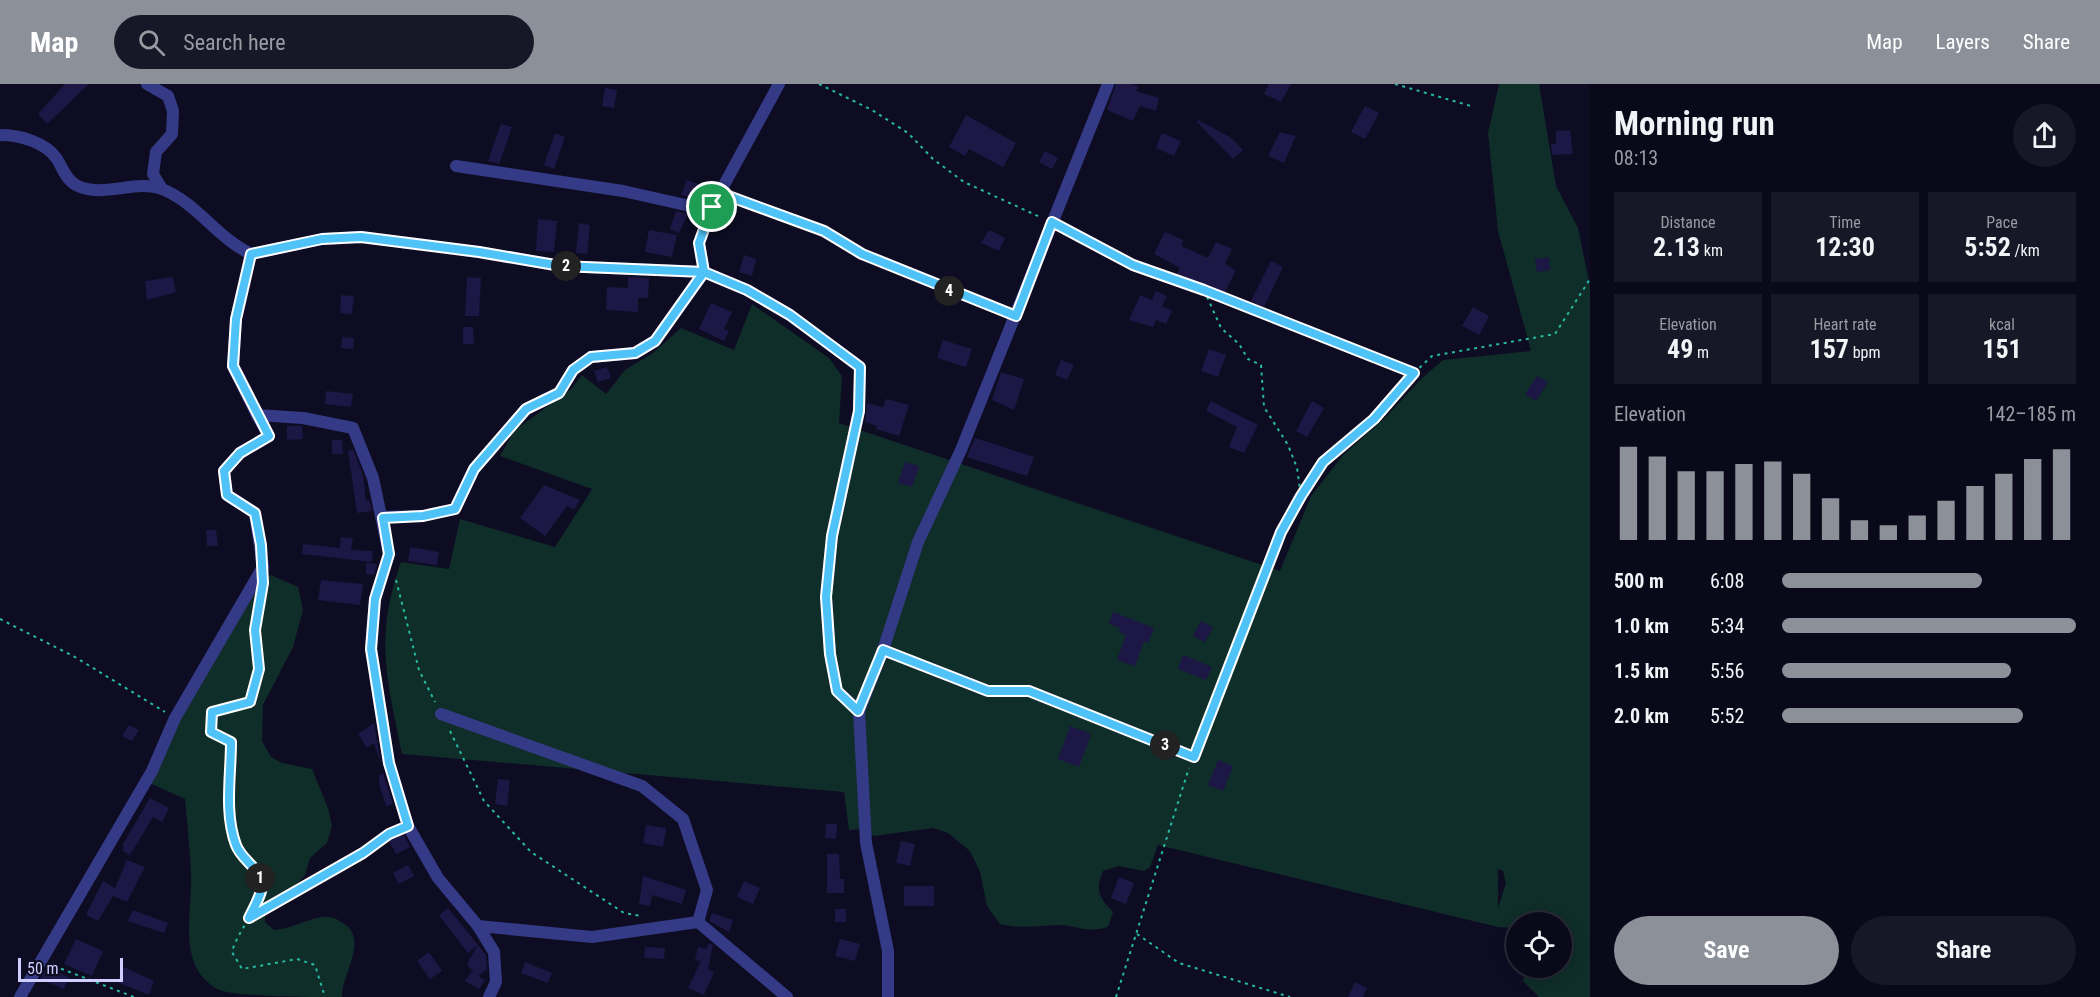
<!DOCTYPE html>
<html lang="en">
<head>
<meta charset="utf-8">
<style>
	:root { --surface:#0a091a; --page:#181727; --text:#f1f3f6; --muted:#999aa2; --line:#2a2a39; --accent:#8c9099 }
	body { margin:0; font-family:"Roboto Condensed",sans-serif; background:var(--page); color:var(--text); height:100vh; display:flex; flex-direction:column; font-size:22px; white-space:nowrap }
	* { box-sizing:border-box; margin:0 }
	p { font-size:20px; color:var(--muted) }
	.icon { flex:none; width:33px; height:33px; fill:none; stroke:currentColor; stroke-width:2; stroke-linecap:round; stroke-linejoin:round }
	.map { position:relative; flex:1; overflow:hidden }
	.drawer { display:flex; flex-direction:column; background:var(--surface); width:510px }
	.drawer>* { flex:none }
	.fabs { position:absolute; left:1506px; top:828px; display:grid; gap:12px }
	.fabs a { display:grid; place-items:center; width:66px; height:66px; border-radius:50%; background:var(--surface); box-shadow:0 3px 15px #0003,0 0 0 2px var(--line); font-size:30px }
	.scale { position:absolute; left:18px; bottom:15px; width:105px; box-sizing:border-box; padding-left:6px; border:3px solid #cfceff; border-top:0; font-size:16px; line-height:21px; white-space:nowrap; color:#cfceff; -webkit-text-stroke:4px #0e0c23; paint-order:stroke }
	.pin { position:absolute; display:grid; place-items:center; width:51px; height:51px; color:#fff; margin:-26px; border:3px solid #fff; border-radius:50%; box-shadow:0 2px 6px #0007 }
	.km { position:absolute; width:30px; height:30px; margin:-15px; border-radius:50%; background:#222; color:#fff; font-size:16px; line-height:30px; text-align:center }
	.round { display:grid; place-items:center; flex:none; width:63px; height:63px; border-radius:32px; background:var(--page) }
	.summary { display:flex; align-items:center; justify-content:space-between; height:102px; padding:0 24px }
	h1 { font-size:33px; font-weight:700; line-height:45px }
	.figures { display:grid; grid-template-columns:repeat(3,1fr); gap:9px; height:102px; padding:6px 24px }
	.figures div { display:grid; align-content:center; border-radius:0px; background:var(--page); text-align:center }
	.figures b { font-size:26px; font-weight:700 }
	.figures small { font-size:16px; font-weight:400 }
	.figures p { font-size:16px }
	.chart { height:168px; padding:12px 24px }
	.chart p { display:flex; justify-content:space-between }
	.chart svg { width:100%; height:108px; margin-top:6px; stroke:var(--accent); stroke-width:6 }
	.button { display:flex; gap:12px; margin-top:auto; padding:12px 24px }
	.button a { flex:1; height:69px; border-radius:36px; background:var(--accent); color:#fff; font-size:24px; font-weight:700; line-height:69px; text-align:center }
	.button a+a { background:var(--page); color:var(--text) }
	ul { padding:0 24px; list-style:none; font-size:20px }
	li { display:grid; grid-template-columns:96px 72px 1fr; align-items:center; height:45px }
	li i { height:15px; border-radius:8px; background:var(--accent) }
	header { display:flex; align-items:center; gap:36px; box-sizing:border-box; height:84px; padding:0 30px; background:var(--accent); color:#fff }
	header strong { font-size:28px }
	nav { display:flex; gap:33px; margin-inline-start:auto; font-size:21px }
	.search { width:420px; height:54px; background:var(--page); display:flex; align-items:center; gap:15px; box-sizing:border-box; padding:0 21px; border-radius:33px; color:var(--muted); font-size:22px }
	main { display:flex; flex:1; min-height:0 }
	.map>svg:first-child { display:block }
	.green { fill:#0f2d29; fill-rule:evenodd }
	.building { fill:#1c1745 }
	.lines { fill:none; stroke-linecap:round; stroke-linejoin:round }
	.path { stroke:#27baa2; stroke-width:2; stroke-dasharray:3 4.5; stroke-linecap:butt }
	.minor { stroke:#343a85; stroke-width:12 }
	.route-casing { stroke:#fff; stroke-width:12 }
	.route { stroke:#4fc3f7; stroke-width:8 }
</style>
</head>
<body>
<header>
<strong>Map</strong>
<div class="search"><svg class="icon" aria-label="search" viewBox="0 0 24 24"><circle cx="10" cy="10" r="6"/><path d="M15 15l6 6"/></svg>Search here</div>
<nav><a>Map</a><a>Layers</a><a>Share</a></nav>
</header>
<main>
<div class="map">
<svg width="1590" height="913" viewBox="0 0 1590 913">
	<rect width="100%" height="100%" fill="#0e0c23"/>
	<!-- green -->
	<g class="green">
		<path d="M1499,0H1539L1556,102L1578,144L1590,203V913H1539L1523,897L1526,884H1562V838H1516V844L1498,843L1158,761L1150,783L1144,787L1119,782L1103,787C1095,807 1099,813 1113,828L1108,843C1084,850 1079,841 1057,841C1037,842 1020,845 1000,840L987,822L980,788L970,767L948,749L933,744L874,752L861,745L849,746L844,708L402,670C387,594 374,554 401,478L449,485L460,435L555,463L592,405L500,372L514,347L571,305L582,291L606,310L625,286L653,269L681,244L734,266L752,220L829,274L842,292L839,339L1280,487L1311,412L1344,370L1383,336L1422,294L1443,276L1531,267L1498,147L1488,49ZM1498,785L1503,787L1506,799L1498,824Z"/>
		<path d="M271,491L298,503L303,526L293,563L263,621L262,657L271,673L282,679L312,685L328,724L332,742L327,759L310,774L305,791L297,800L265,821V838L274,846C291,845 306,835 323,833C332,832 337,835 344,840C369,855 341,892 342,913C315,913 240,913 219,906C175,883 193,828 191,789C190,764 187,740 185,715L143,696L244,504Z"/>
	</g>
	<!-- building -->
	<g class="building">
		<path d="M65,0H89L47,40L38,30Z"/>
		<path d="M1116,0H1132L1139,3L1136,7L1159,14L1156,27L1140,22L1133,37L1107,26Z"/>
		<path d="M1269,0H1291L1281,18L1264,10Z"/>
		<path d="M605,4L617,6L614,24L602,22Z"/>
		<path d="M1365,22L1379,29L1365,55L1351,48Z"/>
		<path d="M966,31L1016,59L1003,83L969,65L965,72L949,63Z"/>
		<path d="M1198,36L1230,53L1243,66L1233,75L1197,38Z"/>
		<path d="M501,40L512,43L499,80L488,77Z"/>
		<path d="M1570,46L1573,70L1552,71L1551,60H1556V47Z"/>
		<path d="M1280,48L1296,52L1284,79L1268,72Z"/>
		<path d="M555,49L565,53L554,85L544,81Z"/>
		<path d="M1162,49L1181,57L1174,72L1156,64Z"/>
		<path d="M1045,67L1058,74L1052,85L1039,78Z"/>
		<path d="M687,96L698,100L693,114L681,111Z"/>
		<path d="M676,127L688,130L679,149L670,145Z"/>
		<path d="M538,135L557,137L554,168L536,167Z"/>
		<path d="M579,139L590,141L587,170L576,169Z"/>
		<path d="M649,146L677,151L672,173L645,168Z"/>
		<path d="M989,146L1005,154L999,167L981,159Z"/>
		<path d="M1165,148L1183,156L1182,162L1208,174L1216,158L1232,165L1225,180L1236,186L1224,210L1196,196L1194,199L1176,191L1180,184L1154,170Z"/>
		<path d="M744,171L756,175L752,192L739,188Z"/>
		<path d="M1549,173L1550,186L1537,188L1535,175Z"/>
		<path d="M1271,177L1283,183L1264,223L1251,217Z"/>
		<path d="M173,193L176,208L147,216L145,197Z"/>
		<path d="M467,193L481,194L479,232H465Z"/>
		<path d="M628,193L649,194L648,214H638V228L606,226L607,203L628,204Z"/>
		<path d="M1156,207L1167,212L1162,222L1172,227L1166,240L1156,236L1153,243L1129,236L1140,211L1152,216Z"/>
		<path d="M341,211L354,212L352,230L340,229Z"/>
		<path d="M711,219L732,228L724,245L729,247L724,257L699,245Z"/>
		<path d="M1473,223L1489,232L1479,251L1462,242Z"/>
		<path d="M463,243H473L474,260H463Z"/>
		<path d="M342,253L354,254L353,265L341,264Z"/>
		<path d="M943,256L972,265L966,283L937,274Z"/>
		<path d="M1209,265L1226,271L1218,293L1201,287Z"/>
		<path d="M1061,276L1074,281L1067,296L1055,291Z"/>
		<path d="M607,283L611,294L598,298L594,287Z"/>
		<path d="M1001,288L1024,295L1014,326L992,316Z"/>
		<path d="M1537,292L1548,298L1536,317L1525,310Z"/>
		<path d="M326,307L353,310L351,323L325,320Z"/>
		<path d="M886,315L909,321L899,352L876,345L877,342L865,338L867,319L883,323Z"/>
		<path d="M1211,317L1258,341L1244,369L1229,363L1237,343L1206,327Z"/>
		<path d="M1312,317L1324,324L1307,353L1296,347Z"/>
		<path d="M287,342H302L303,355L287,356Z"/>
		<path d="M975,354L1034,373L1027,392L967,373Z"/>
		<path d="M332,356H342L343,370H332Z"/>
		<path d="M353,365L363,391L366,417L369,416L372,427L357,429L348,367Z"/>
		<path d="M905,378L919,382L912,403L898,399Z"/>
		<path d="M544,401L580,416L574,426L567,422L545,452L520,434Z"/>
		<path d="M206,446H216L218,462H207Z"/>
		<path d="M341,453L353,454L351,466L373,467L372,478L302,470L303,460L340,464Z"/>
		<path d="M410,463L439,468L437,481L408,477Z"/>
		<path d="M366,479L377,480L374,491L366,490Z"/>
		<path d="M321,496L363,500L360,521L318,516Z"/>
		<path d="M1113,528L1154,544L1148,559L1144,557L1135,582L1117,576L1126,551L1119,548L1120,544L1109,540Z"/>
		<path d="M1201,537L1213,543L1205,558L1193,552Z"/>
		<path d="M1183,571L1212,583L1206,596L1178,585Z"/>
		<path d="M374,639L381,680L374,659L367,664L358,650Z"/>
		<path d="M129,641L139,646L132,657L122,652Z"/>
		<path d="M1070,642L1091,650L1079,683L1058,675Z"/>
		<path d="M1218,676L1233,682L1223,707L1208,701Z"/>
		<path d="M383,689L393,720L386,722L379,699V691Z"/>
		<path d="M498,695L510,696L507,722L495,720Z"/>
		<path d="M150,714L169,724L162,738L153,733L130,771L123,767L124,763L122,762Z"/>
		<path d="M826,740H837L836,755L825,754Z"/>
		<path d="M646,741L666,744L663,763L643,759Z"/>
		<path d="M400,744L410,763L396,770L387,753Z"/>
		<path d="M901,757L915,760L910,782L896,779Z"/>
		<path d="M827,770H839L840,795H844V809H827Z"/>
		<path d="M127,776L145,783L127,818L113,812L98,837L86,831L103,797L115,804Z"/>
		<path d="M408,781L414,792L399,800L393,789Z"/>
		<path d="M643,792L686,806L682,820L652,811L650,822L639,820Z"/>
		<path d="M1119,793L1134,799L1126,820L1111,814Z"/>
		<path d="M744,797L760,804L753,820L737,813Z"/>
		<rect x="904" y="802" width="30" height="20"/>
		<path d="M448,824L486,871L487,885L478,892L485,896L479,905L465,897L471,888L474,889L467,880L478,861L468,869L439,831Z"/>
		<rect x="835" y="825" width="11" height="13"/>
		<path d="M133,826L168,839L164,849L128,837Z"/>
		<path d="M712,829L733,836L729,848L709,837Z"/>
		<path d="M76,855L103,867L92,892L64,880Z"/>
		<path d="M840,855L860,860L855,877L835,872Z"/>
		<path d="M709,859L713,861L708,885L714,888L704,911L688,904L701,877L695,876L698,863L706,865Z"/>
		<path d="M645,863L665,864L664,875L644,874Z"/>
		<path d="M429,868L442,887L430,895L417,877Z"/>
		<path d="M525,878L552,889L548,899L521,889Z"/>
		<path d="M124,883L154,897L149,911L117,898Z"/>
		<path d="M47,884L69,893L64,905L40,895Z"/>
		<path d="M1355,898L1367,904L1363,913H1348Z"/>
	</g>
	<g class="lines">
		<!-- path -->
		<g class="path">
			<path d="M819,0L872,26L908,49L933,75L964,98L1040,133"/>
			<path d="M1395,0L1471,22"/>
			<path d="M731,113L824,147L862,170L1002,227"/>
			<path d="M1064,144L1133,181L1204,206L1414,289L1373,335L1323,378L1301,412L1281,448L1198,662"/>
			<path d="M1204,206L1221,244L1239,260L1248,275L1261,281L1264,323L1288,361L1297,384L1301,412"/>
			<path d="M1414,289L1432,272L1555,250L1590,195"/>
			<path d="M396,496L419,586L435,618"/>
			<path d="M260,516L255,546L259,585L250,618L212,628L211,648L231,658C231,690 225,724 234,755C239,774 262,784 262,801C263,820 237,847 232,868L242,885L297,875L315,881L325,913"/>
			<path d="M0,535L75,573L165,628"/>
			<path d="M450,647L484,717L531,768L624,829L642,832"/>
			<path d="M251,834L398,746"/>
			<path d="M1137,850L1179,879L1290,913"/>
			<path d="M54,882L134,913"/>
			<path d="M1116,913L1189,684"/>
		</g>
		<!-- minor -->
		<g class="minor">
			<path d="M147,0L168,12L173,27L172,50L156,68L153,90L162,105"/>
			<path d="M0,51C19,51 46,58 57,75C62,83 66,96 76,101C102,115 135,95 162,105C197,119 217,154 251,170L322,155L361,153L479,168L561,182L704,188L747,206L790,231L860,283L859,327L832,452L826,513L830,570L837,607L859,627"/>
			<path d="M456,82L623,107L690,122L712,123"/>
			<path d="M251,170L236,235L233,282L257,331L303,334L353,344L373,394L389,470L375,515L371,565L389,679L408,742L438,794L478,842L494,868L496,898L489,913"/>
			<path d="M383,433L423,432L455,425L474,385L526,325L559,309L573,286L591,273L635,269L655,257L704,188L699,159L712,123L779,0"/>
			<path d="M883,566L988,607H1029L1194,673"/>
			<path d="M441,630L642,702L683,735L707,806L698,838"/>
			<path d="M478,842L592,853L698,838L787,913"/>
			<path d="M20,913L152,687L175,634L263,483L255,429L227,411L224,387L240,369L269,352L257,331"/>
			<path d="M888,913V867L866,759L859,627L883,566L918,458L961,366L1108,0"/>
		</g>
	</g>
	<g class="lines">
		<defs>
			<path id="route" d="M712,123L699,159L704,188L655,257L635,269L591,273L573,286L559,309L526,325L474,385L455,425L423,432L383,434L389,470L375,515L371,565L389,679L408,742L389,750L363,769L249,834C253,825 263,809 262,799C259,783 242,777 236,761C224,729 231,692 231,658L211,648L212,628L250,618L259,585L255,546L263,499L261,461L255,429L227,411L224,387L240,369L269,352L233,282L236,235L251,170L322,155L361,153L479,168L561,182L704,188L747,206L790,231L860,283L859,327L832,452L826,513L830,570L837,607L858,627L883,566L988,607H1029L1194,673L1281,448L1301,412L1323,378L1374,335L1414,289L1204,206L1133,181L1052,138L1016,232L862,170L824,147L720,109L712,123"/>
		</defs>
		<!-- route casing -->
		<use href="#route" class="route-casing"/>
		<!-- route -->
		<use href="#route" class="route"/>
	</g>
</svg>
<div class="fabs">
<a><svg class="icon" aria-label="locate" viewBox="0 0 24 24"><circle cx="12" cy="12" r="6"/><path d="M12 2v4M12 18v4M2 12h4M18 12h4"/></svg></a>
</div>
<div class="scale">50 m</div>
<div class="pin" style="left:712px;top:123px;background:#1e9e55"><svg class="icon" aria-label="arrive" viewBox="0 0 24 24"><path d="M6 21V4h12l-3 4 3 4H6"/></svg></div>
<b class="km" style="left:260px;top:794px">1</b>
<b class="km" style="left:566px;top:182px">2</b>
<b class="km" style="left:1165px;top:661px">3</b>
<b class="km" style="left:949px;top:207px">4</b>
</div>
<section class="drawer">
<div class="summary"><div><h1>Morning run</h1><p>08:13</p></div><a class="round"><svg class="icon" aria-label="share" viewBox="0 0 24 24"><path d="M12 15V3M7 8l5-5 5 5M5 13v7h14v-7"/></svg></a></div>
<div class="figures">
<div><p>Distance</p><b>2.13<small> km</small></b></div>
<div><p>Time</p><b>12:30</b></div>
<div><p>Pace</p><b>5:52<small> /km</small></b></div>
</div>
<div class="figures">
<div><p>Elevation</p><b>49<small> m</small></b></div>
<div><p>Heart rate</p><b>157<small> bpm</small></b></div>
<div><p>kcal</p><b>151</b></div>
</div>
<div class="chart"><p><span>Elevation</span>142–185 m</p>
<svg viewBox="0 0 160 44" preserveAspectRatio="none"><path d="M5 44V6M15 44V10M25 44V16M35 44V16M45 44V13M55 44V12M65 44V17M75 44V27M85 44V36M95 44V38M105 44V34M115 44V28M125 44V22M135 44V17M145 44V11M155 44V7"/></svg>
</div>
<ul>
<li><b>500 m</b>6:08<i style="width:68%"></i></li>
<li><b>1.0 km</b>5:34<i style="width:100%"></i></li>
<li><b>1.5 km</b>5:56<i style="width:78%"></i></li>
<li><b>2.0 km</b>5:52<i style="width:82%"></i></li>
</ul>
<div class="button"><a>Save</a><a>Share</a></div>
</section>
</main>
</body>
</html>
